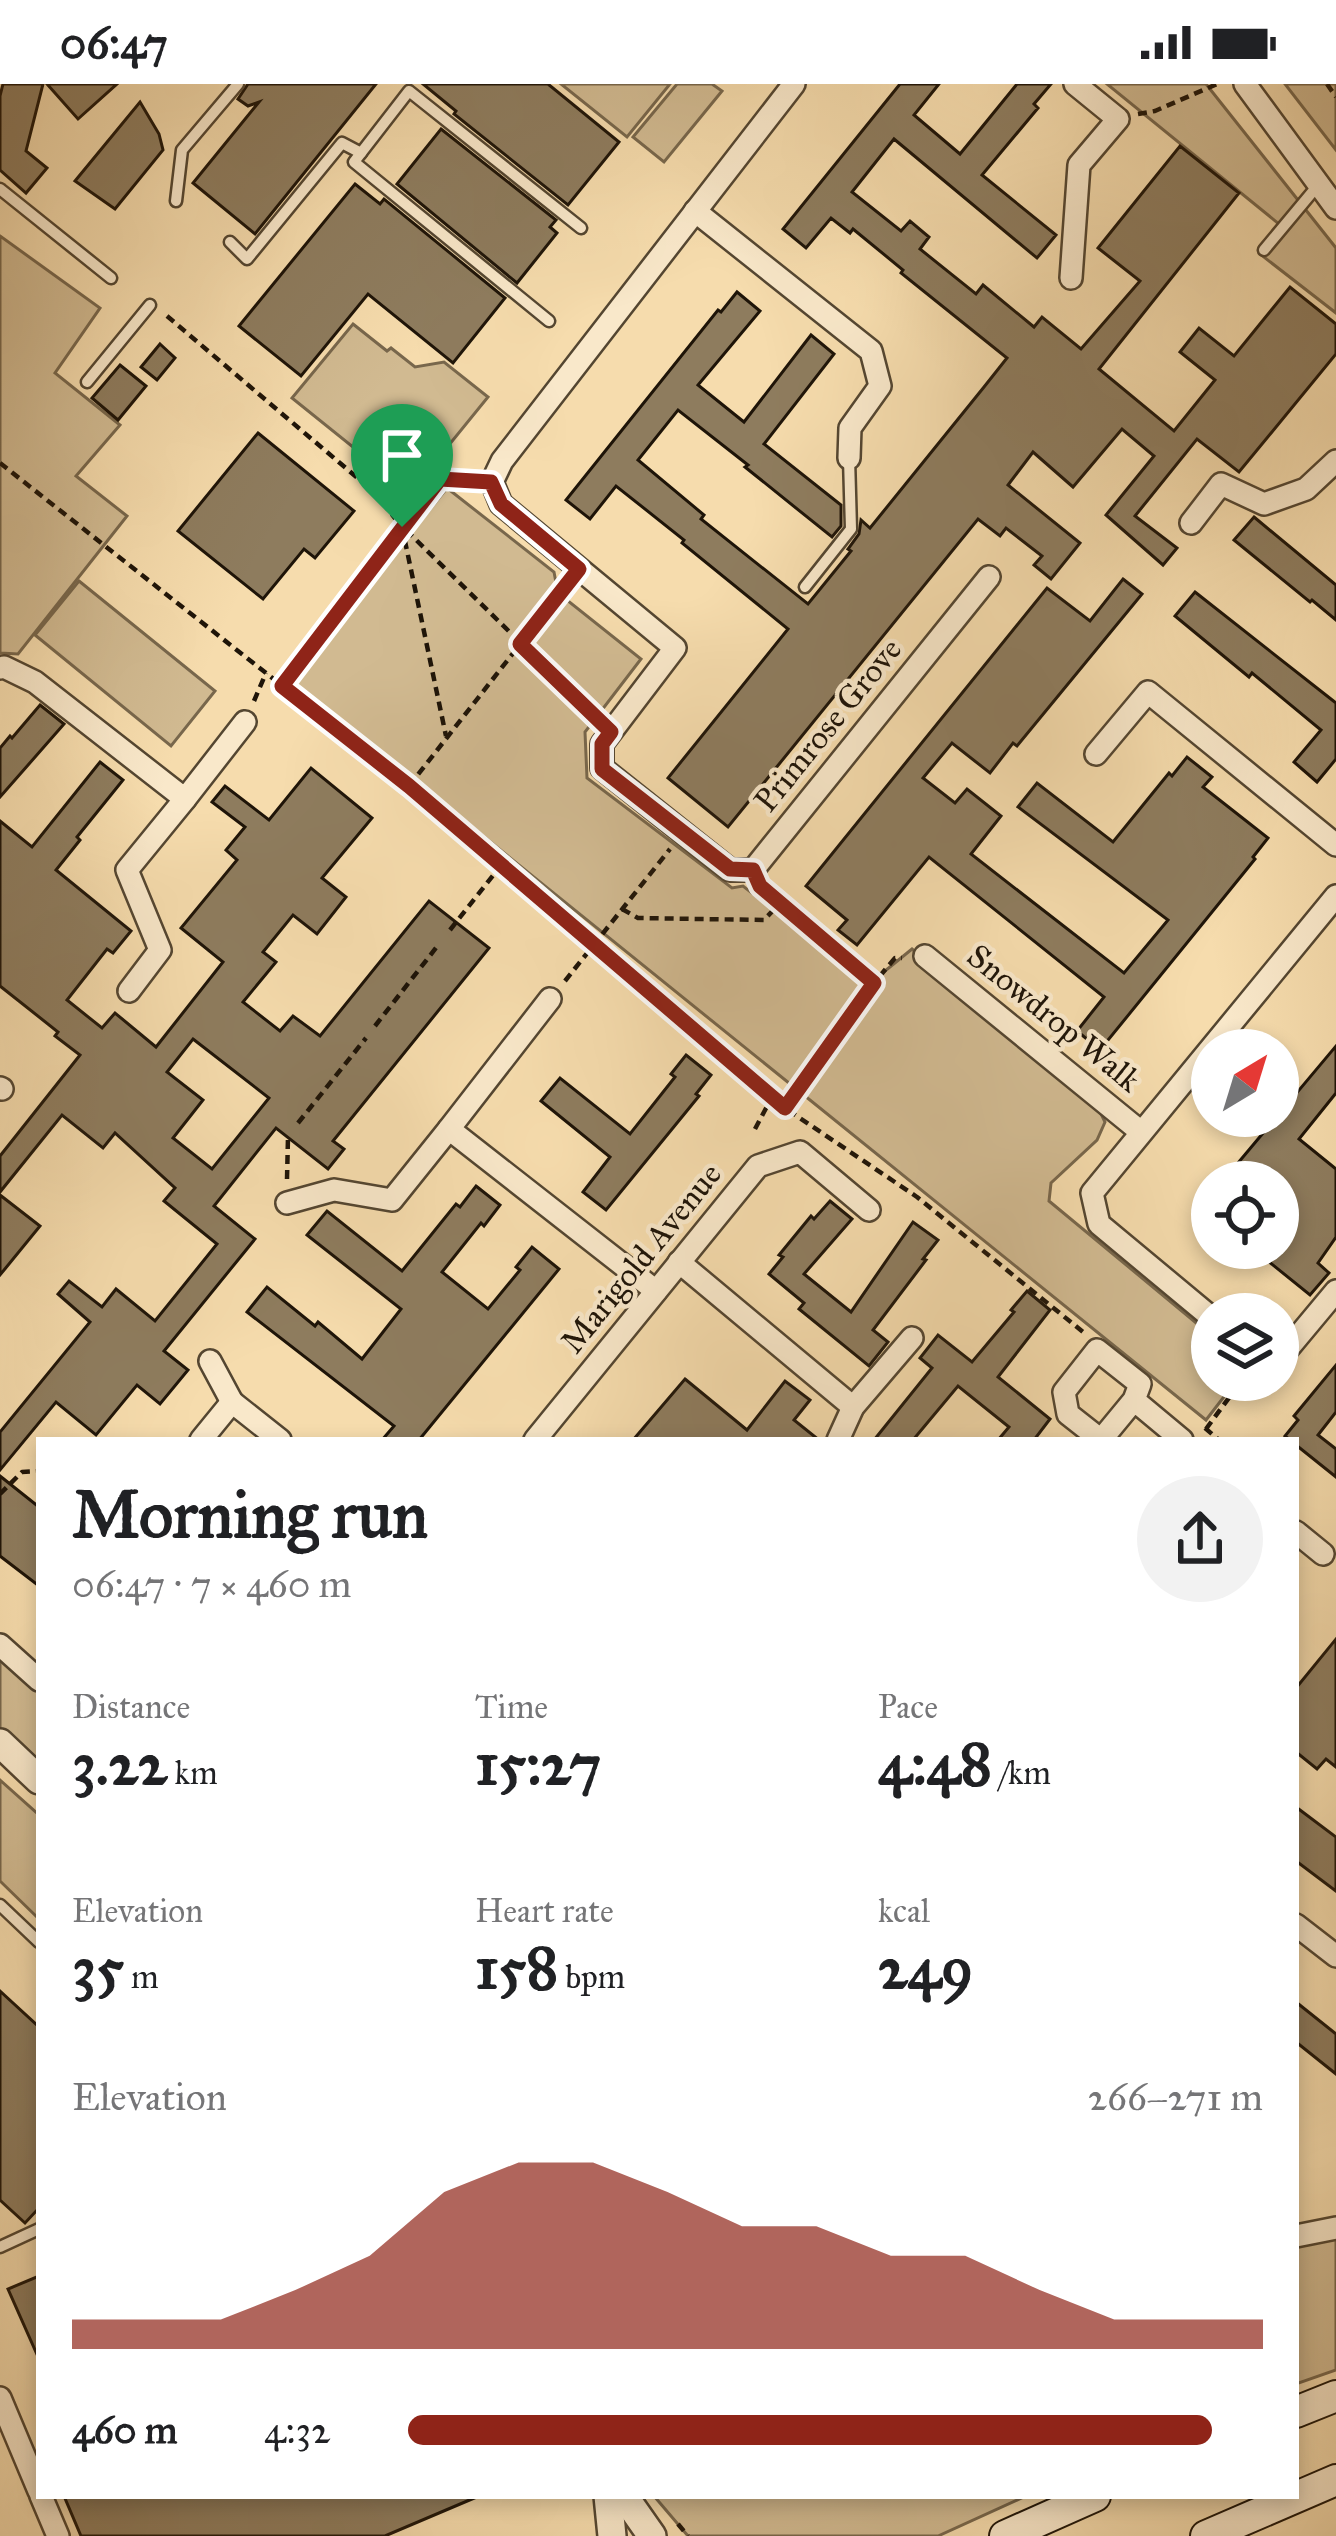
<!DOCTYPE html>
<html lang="en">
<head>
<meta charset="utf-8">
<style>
	:root { --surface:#fff; --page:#f2f2f2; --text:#202124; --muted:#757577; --accent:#8f2418 }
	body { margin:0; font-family:"IM FELL Great Primer",serif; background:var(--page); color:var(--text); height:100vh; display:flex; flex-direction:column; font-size:45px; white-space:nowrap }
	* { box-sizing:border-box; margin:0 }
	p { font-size:39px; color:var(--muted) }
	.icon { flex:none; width:66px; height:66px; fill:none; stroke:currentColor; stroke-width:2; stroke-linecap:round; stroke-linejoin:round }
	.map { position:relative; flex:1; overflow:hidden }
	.panel { position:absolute; left:36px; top:1353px; width:1263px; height:1062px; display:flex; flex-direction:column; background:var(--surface); border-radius:0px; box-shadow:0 6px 18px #0003 }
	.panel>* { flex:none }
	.needle { width:78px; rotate:38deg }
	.controls { position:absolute; left:1191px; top:945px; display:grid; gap:24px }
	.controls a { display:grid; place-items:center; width:108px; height:108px; border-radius:50%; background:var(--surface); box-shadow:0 6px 18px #0003; font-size:60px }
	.pin { position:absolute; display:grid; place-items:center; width:102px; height:102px; color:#fff; margin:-123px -51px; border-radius:50% 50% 50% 0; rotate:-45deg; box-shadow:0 0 12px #0007 }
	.pin .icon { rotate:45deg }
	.round { display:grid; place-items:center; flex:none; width:126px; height:126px; border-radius:63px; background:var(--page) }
	.overview { display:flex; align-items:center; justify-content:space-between; height:204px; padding:0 36px }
	h1 { font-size:66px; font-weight:700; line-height:90px }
	.stats { display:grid; grid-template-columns:repeat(3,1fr); gap:18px; height:204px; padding:12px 36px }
	.stats div { display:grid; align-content:center }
	.stats b { font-size:60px; font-weight:700 }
	.stats small { font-size:33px; font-weight:400 }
	.stats p { font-size:33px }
	.chart { height:336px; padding:24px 36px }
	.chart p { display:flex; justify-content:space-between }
	.chart svg { width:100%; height:216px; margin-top:12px; fill:var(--accent); opacity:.7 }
	ul { padding:0 36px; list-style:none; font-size:39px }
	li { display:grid; grid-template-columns:192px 144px 1fr; align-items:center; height:90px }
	li i { height:30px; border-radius:15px; background:var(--accent) }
	.status { display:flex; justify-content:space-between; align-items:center; height:84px; padding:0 60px; background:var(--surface); direction:ltr }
	.status svg { height:33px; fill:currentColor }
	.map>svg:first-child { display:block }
	.green { fill:#d1ba91; stroke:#78674c; stroke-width:3 }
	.building { fill:#8e7c5e; stroke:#1e1408; stroke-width:3; fill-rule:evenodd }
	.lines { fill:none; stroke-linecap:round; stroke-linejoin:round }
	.service-casing { stroke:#544631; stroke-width:15 }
	.minor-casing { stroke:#544631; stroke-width:26 }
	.tertiary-casing { stroke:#544631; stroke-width:32 }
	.secondary-casing { stroke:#1e1408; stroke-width:34 }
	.path { stroke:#1e1408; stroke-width:4.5; stroke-dasharray:9 6; stroke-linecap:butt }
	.service { stroke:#f9e8ca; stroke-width:10 }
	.minor { stroke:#f9e8ca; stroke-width:21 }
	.tertiary { stroke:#f9e8ca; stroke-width:27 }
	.secondary { stroke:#f9e8ca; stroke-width:30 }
	.route-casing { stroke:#fff; stroke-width:24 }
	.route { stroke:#8f2418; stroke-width:15 }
	.labels { text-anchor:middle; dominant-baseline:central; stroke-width:9; stroke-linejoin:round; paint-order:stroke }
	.street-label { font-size:33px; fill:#1e1408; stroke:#f9e8ca }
</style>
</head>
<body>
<div class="status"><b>06:47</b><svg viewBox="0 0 49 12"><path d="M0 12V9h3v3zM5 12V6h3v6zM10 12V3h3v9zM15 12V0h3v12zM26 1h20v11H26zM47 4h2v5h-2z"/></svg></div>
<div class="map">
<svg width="1336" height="2452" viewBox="0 0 1336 2452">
	<rect width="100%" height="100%" fill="#f6dcad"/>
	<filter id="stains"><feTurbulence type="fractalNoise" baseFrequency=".00167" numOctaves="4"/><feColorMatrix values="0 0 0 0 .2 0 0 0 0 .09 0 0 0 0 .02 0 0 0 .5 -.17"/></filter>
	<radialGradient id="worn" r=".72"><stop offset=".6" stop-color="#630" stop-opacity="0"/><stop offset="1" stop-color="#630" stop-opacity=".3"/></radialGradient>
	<!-- green -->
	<g class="green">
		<path d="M561,0H670L627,53Z"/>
		<path d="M677,0H712L722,7L664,78L633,53Z"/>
		<path d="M1107,0H1206L1336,164V229L1260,170L1279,140Z"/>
		<path d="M1285,0H1336V66Z"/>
		<path d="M0,152L100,224L55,289L120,341L76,392L127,432L18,570L0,569Z"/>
		<path d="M353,240L387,267L391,264L415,283L444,278L488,313L410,409L292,314Z"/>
		<path d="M447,404L554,488L558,509L641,575L585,648L587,694L732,804L743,802L869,900L912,865L1093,1013L1105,1038L1097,1056L1051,1099L1049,1117L1212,1252V1296H1237L1206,1336L295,600L296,591Z"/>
		<path d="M79,497L215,607L171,662L35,551Z"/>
		<path d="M0,1562L39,1597V1694L0,1658Z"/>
		<path d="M0,1696L39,1731V1835L0,1797Z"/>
		<path d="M1336,2149V2286L1296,2300V2155Z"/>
		<path d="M654,2412H1026L938,2452H688Z"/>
	</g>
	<!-- building -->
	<g class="building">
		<path d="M3,0H43L26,67L47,84L26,109L0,86V12Z"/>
		<path d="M47,0H117L78,35Z"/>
		<path d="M248,0H376L255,150L193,99L259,18L248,22L238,15Z"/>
		<path d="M423,0H548L619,58L568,121L454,30L456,27Z"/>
		<path d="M900,0H939L914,31L960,70L1017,0H1051L1034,20L1038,24L982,91L1056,151L1037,174L894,55L852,108L901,147L910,137L929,153L920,165L976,210L983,201L1034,243L1042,233L1081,265L1140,197L1098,164L1180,62L1239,109L1099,285L1174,347L1215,296L1180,268L1199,244L1234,272L1290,203L1336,240V270L1239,388L1197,355L1135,432L1177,464L1163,481L1106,431L1154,372L1122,345L1073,403L1033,368L1008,401L1080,459L1051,495L1034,481L1042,472L1006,444L1000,452L978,435L728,743L668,694L788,545L682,459L684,456L616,402L590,435L566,416L718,226L721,228L737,208L760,227L698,301L744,338L811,251L834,270L764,360L841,421V442L832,453L745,383L748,381L678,326L638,376L704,431L701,435L808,520L851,467L848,465L859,450L861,436L870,444L984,303L1007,274L901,189L903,186L853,145L850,149L831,134L806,164L783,145Z"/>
		<path d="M140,18L159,50L163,66L115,125L75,97Z"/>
		<path d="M441,45L556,136L550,143L557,149L517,199L397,100Z"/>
		<path d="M355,100L380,120L384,115L505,214L453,279L368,210L301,292L239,242Z"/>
		<path d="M160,260L175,274L157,296L141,283Z"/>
		<path d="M120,281L146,302L118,336L92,314Z"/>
		<path d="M258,349L354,427L315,474L304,465L263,515L178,447Z"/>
		<path d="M1254,433L1336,501V536L1312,516L1310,518L1234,456Z"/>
		<path d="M1123,495L1142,510L1017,662L1013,659L990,689L952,659L923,694L955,719L967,705L1001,732L971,770L1124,889L1168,836L1018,723L1037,699L1113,758L1169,689L1172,692L1187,673L1212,693L1203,703L1268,754L1253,773L1255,775L1100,966L1077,947L1104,913L929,773L857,861L838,846L847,836L806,802L1047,504L1090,537Z"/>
		<path d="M1195,508L1336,619V675L1317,698L1294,678L1321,646L1252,589L1249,593L1175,532Z"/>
		<path d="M40,621L64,640L0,713V664L10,652L12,654Z"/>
		<path d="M100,678L123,696L77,753L80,756L56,786L131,847L113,869L107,865L67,916L102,944L115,929L156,963L223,878L181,844L237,776L226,766L245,743L212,718L225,702L269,736L311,684L372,734L322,794L346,813L317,850L293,831L263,868L276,878L243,918L280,947L293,932L320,952L429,817L489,864L333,1057L344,1065L328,1085L276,1044L214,1122L255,1155L164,1267L188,1286L160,1320L137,1301L96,1351L56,1318L0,1386V1348L90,1238L58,1210L69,1197L102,1223L116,1205L155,1237L217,1160L164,1117L175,1104L115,1049L103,1064L62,1031L0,1108V1072L80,971L55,952L58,948L0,902V737L32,763ZM193,955L269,1014L212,1085L173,1054L203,1016L167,988Z"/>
		<path d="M1336,962V1009L1299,1055L1336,1085V1153L1318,1179L1329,1189L1310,1211L1252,1164H1278V1098H1222Z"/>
		<path d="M686,971L711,991L696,1010L699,1012L606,1126L583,1108L610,1073L541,1017L560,994L630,1050L675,993L671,990Z"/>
		<path d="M476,1102L500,1121L484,1142L481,1139L442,1188L488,1225L520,1186L516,1183L532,1163L559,1185L419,1356H382L394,1342L247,1228L267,1203L315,1242L318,1238L362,1275L401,1225L307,1151L327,1127L402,1187L456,1120L460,1123Z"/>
		<path d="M0,1111L40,1142L0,1191Z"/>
		<path d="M830,1117L852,1135L804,1190L851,1228L913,1138L938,1156L923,1175L926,1176L873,1246L888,1258L869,1282L799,1225L804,1219L769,1190L783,1173L779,1171L811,1132L814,1135Z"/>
		<path d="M1027,1207L1050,1226L998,1293L1050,1335L1034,1356H998L1009,1343L958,1302L913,1356H874L932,1284L920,1274L938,1251L972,1278L1014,1228L1011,1226Z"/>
		<path d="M1336,1281V1328L1318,1351L1336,1365V1393L1296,1361V1356H1290L1285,1352L1298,1336L1294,1332Z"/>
		<path d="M685,1295L747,1346L785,1297L810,1316L794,1336L819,1356H633Z"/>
		<path d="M0,1392L39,1423V1502L0,1472Z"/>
		<path d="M1336,1555V1683L1326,1675L1317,1685L1296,1668V1604Z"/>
		<path d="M1296,1723L1336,1753V1807L1296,1777Z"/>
		<path d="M0,1907L39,1943V2124L25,2139L0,2116Z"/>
		<path d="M1296,1918L1336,1950V1990L1296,1958Z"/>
		<path d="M39,2192V2275L8,2205Z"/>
		<path d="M64,2412H479L385,2452H81Z"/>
	</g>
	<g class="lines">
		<defs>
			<g id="service">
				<path d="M0,105L111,194"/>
				<path d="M176,117L182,66L238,0"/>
				<path d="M230,158L247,175L342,59L361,69"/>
				<path d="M1264,166L1319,100"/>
				<path d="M549,237L354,78L409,7L581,144"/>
				<path d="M87,298L150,221"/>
				<path d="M805,503L851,445L849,374"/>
				<path d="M0,1821L39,1858"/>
				<path d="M0,2163L39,2145"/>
			</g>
			<g id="minor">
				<path d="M794,0L502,377L492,398L501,420L675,564L602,660V684L730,786H753L989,493"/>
				<path d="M1245,0L1336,124"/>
				<path d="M695,127L871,267L880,302L850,344L849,374"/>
				<path d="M1071,194L1079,81L1118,35L1075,0"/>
				<path d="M1191,439L1221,400L1264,420L1306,405L1336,377"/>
				<path d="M0,584L4,583L35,598L185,715L245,638"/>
				<path d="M1096,670L1148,608L1336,761"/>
				<path d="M925,872L1141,1048"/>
				<path d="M129,907L160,866L127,786L185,715"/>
				<path d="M550,915L449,1045L656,1207"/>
				<path d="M0,1004L2,1005"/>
				<path d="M287,1119L334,1106L392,1116L449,1045"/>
				<path d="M679,1178L853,1323"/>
				<path d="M1212,1234L1099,1140L1092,1109L1336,812"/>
				<path d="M1278,1269L1286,1267L1336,1207"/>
				<path d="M210,1277L232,1318"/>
				<path d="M1134,1316L1140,1300L1097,1266L1064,1308L1068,1330L1101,1356L1134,1316L1182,1356"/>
				<path d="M201,1356L232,1318L280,1356"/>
				<path d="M535,1356L758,1082L800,1068L869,1126"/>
				<path d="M838,1356L853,1323L912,1254"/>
				<path d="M1296,1448L1323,1470"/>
				<path d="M0,1561L39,1596"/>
				<path d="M1296,1841L1336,1872"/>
				<path d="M1296,2152L1336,2144"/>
				<path d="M0,2314L39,2407"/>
				<path d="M41,2412L58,2452"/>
			</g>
			<g id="tertiary">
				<path d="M0,1659L39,1696"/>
				<path d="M608,2412L612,2452"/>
				<path d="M624,2412L652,2452"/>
			</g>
			<g id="secondary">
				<path d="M1296,2328L1336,2312"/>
				<path d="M1005,2452L1095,2412"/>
				<path d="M1206,2452L1336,2396"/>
			</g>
		</defs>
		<!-- service casing -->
		<use href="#service" class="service-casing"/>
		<!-- minor casing -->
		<use href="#minor" class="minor-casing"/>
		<!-- tertiary casing -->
		<use href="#tertiary" class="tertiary-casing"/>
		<!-- secondary casing -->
		<use href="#secondary" class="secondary-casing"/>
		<!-- path -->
		<g class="path">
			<path d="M1327,0L1336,13"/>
			<path d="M1138,30L1155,27L1217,0"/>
			<path d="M167,232L374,408L402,443L446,652"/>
			<path d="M0,379L409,702L785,1024L917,1113L1083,1248"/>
			<path d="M406,446L594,631"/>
			<path d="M282,602L440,395L468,397"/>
			<path d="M254,617L266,589"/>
			<path d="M409,702L565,503"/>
			<path d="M767,807L874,899L895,874H902"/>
			<path d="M622,825L638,834L764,836L780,819"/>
			<path d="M450,846L502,780"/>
			<path d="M565,897L670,765"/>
			<path d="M375,942L439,860"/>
			<path d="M786,1022L874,899"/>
			<path d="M298,1039L366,954"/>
			<path d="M755,1045L772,1013"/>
			<path d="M287,1095L288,1053"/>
			<path d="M1205,1344L1219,1356"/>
			<path d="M1206,1345L1242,1296"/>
			<path d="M0,1410L22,1388L39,1387"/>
			<path d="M678,2440L688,2452"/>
		</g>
		<!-- service -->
		<use href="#service" class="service"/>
		<!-- minor -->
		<use href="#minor" class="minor"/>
		<!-- tertiary -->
		<use href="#tertiary" class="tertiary"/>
		<!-- secondary -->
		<use href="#secondary" class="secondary"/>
	</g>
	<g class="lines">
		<defs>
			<path id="route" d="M440,395L491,398L501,420L579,485L520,560L611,648L602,660V685L730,785L753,786L760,802L874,899L785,1024L409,702L282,602Z"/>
		</defs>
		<!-- route casing -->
		<use href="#route" class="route-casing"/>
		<!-- route -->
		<use href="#route" class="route"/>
	</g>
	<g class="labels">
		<!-- street labels -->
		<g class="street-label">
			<text transform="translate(828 641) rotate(-51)">Primrose Grove</text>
			<text transform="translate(1054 934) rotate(39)">Snowdrop Walk</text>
			<text transform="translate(641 1174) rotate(-51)">Marigold Avenue</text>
		</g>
	</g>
	<rect width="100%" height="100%" filter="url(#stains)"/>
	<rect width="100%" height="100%" fill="url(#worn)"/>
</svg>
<div class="controls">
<a><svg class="needle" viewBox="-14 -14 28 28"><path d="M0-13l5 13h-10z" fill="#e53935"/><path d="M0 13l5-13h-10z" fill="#757577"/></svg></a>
<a><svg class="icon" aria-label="locate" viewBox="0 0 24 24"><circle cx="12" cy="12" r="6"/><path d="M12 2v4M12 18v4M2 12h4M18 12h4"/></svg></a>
<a><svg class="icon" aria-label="layers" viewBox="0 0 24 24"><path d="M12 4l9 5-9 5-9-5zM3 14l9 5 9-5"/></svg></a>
</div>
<div class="pin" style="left:402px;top:443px;background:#1e9e55"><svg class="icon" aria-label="arrive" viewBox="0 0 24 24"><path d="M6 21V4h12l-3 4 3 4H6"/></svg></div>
<section class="panel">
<div class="overview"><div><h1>Morning run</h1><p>06:47 · 7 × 460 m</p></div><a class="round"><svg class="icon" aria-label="share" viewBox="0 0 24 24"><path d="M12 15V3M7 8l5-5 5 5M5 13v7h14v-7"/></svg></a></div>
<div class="stats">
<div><p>Distance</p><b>3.22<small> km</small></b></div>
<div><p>Time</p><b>15:27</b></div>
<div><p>Pace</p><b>4:48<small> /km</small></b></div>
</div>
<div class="stats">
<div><p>Elevation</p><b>35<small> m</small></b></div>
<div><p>Heart rate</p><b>158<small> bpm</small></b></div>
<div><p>kcal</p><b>249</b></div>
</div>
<div class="chart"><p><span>Elevation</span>266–271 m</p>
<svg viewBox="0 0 160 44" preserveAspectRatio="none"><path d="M0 44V38L10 38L20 38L30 32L40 25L50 12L60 6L70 6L80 12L90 19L100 19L110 25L120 25L130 32L140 38L150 38L160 38V44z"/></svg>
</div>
<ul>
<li><b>460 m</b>4:32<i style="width:94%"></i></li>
</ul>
</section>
</div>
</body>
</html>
